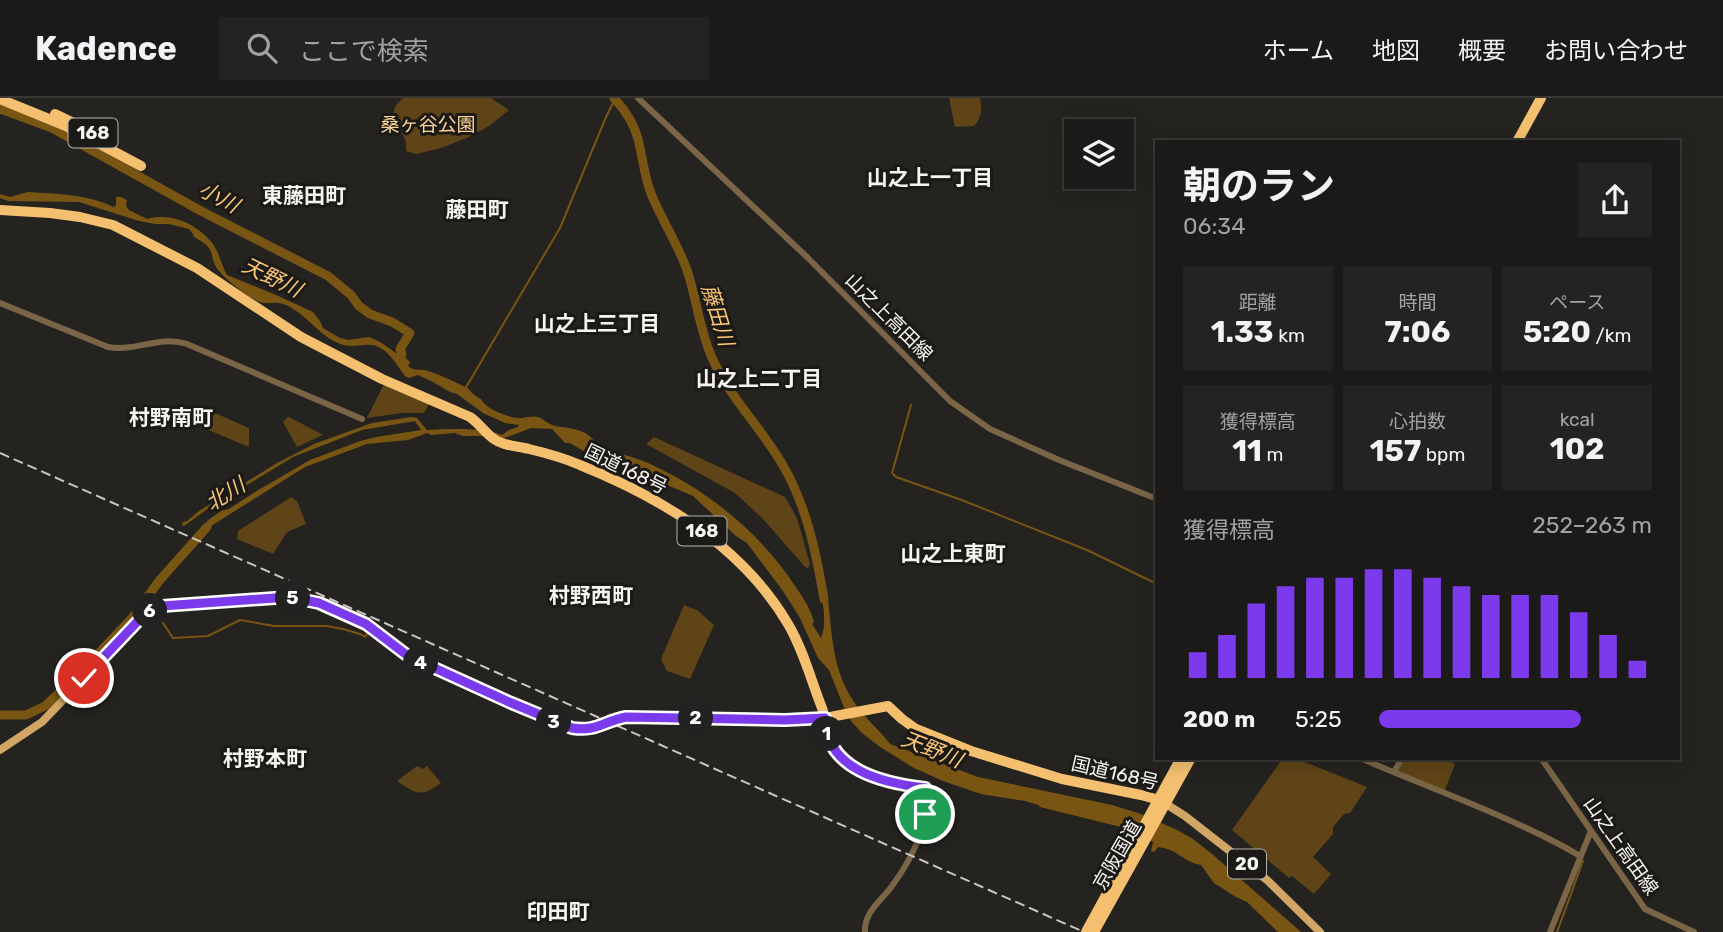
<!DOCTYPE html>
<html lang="ja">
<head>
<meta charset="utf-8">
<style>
	:root { --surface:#1c1a18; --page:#252321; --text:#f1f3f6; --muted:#a0a1a2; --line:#3a3837; --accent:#7c3aed }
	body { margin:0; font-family:Rubik,"Noto Sans JP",sans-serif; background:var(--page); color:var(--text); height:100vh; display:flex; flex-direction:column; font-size:26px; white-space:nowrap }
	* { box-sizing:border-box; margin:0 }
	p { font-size:23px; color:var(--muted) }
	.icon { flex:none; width:38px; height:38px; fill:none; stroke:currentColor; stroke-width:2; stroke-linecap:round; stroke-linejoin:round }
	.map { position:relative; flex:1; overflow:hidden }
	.details { position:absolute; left:1155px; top:42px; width:525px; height:620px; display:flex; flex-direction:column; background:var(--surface); border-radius:0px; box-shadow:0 4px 18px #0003,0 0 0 2px var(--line) }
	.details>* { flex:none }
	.buttons { position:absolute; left:1064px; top:21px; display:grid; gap:14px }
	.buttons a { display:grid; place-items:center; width:70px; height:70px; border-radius:0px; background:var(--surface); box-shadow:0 4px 18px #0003,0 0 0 2px var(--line); font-size:35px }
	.pin { position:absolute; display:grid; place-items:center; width:60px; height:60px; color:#fff; margin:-30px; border:4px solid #fff; border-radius:50%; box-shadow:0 2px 7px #0007 }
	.km { position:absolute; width:35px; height:35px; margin:-18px; border-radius:50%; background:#222; color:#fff; font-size:19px; line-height:35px; text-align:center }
	.round { display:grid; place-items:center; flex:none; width:74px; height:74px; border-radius:0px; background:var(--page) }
	.overview { display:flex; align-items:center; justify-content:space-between; height:119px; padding:0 28px }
	h1 { font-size:38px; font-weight:700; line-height:52px }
	.figures { display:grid; grid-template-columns:repeat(3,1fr); gap:10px; height:119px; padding:7px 28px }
	.figures div { display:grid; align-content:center; border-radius:0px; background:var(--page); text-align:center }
	.figures b { font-size:30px; font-weight:700 }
	.figures small { font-size:19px; font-weight:400 }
	.figures p { font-size:19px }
	.chart { height:196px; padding:14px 28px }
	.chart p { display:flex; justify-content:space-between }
	.chart svg { width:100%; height:126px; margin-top:7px; stroke:var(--accent); stroke-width:6 }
	ul { padding:0 28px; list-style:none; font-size:23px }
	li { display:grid; grid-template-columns:112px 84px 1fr; align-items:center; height:52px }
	li i { height:18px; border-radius:9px; background:var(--accent) }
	header { display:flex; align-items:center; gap:42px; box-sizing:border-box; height:98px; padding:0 35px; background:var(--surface); border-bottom:2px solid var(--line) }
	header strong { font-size:33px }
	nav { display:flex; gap:38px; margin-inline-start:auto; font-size:24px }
	.search { width:490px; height:63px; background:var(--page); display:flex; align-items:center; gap:18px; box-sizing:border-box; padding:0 24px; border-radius:0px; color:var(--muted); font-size:26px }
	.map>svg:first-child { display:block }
	.green { fill:#5f4417 }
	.water { fill:#795513 }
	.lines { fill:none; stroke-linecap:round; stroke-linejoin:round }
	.stream { stroke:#795513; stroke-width:2 }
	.river { stroke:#795513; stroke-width:9 }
	.minor { stroke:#7a6547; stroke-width:6 }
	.major { stroke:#d1a665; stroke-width:8 }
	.highway { stroke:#f4c070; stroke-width:10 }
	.rail { stroke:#c9c7c4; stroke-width:2; stroke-dasharray:10 5; stroke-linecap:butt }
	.route-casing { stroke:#fff; stroke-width:14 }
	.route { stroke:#7c3aed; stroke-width:9 }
	.labels { text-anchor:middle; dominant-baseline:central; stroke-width:6; stroke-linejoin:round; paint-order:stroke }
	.shield { fill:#1c1a16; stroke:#b5b3b0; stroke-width:2 }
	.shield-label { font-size:18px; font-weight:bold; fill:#f6f4f2 }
	.park-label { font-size:19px; fill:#fbd399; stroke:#1c1a16 }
	.street-label { font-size:19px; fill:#f6f4f2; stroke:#1c1a16 }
	.neighbourhood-label { font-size:21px; font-weight:bold; fill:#f6f4f2; stroke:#1c1a16 }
	.water-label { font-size:21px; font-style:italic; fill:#fac575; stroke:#1c1a16 }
</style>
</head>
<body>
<header>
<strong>Kadence</strong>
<div class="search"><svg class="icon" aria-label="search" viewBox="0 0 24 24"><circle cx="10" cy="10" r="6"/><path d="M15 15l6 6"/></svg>ここで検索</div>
<nav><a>ホーム</a><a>地図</a><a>概要</a><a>お問い合わせ</a></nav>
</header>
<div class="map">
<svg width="1723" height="834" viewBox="0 0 1723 834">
	<rect width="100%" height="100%" fill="#252320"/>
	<!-- green -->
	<g class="green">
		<path d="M403,0H491L509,12L489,28L469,39L441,50L416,56L406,53C407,35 401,36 389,26L396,7Z"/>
		<path d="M949,0H980C982,11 982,19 974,28L955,29Z"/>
		<path d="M384,286L429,306L424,315H401L367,320Z"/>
		<path d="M208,312L249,330V349L199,328Z"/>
		<path d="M288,319H289L323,337L297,349L283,324Z"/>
		<path d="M654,339L785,399L797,420L810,466L808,470L805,469L763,421L735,395L646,346Z"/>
		<path d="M291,399L297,403L306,426L287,434L273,456L237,441L238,433Z"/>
		<path d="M684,507L697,512L714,527L690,581L667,573L661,561Z"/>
		<path d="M1283,660H1295L1367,689L1350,715L1344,716L1333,729V736L1313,759L1331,776L1314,796L1292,778L1289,780L1232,732Z"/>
		<path d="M1405,660H1443L1455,666L1445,692L1397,673Z"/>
		<path d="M417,668L423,671L427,668L441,685C421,700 416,696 397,683Z"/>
	</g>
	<!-- water -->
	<path class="water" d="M28,94C58,96 86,96 114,109L116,107V99H121L127,102L126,108L129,112L147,121C172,114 197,126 213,146C220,156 221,167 227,177L276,197L313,214L320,223L323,230L340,240L348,242L369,239L380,244L399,257L398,252L402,245L404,246L402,251L404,258L410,264L408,268C414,273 417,271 424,272C432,273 460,286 467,290C472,294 474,298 481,301C486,311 505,318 517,320C524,321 531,317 538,319C543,320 546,325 552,327C561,330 573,329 583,334C593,338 598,350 607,354C611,355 614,355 618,355C628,358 639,361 648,365C708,392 762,436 797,491C804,501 811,512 814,524L812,526L821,540C827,526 823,508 821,492H827C832,532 831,570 854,604C864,620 879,631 890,646L978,679L1112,707L1141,716L1177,732L1193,741L1212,756L1301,834H1278L1247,804L1236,799L1214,785L1201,767C1183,764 1178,751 1158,749L1154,754L1151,753L1153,744L1133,732L1040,709L1038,707L1025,703L981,696L943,683L914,670L880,649L862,635L851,623L845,612L829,572L818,560L800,520L783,493L747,445L736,438L693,398L613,364L587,355L570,345H565L552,331L531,330L502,341L487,338H463L455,335L431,337L427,335L408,342L367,346L305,369L211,428L202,439L199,436L205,431L207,423L221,413L229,411L255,394L310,362L360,343L376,339L421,332L415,323L362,332L293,359L206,412L184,428L182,427L183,424L187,423L199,413L277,365L314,346L372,325L412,319L417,320L427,332C453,331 477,329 502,337L509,332L518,329L519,327L505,325L483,315L457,296L450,294L433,284L418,277L409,280L405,278C395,264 384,244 365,247C356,248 346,249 338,245C319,237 306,216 286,207C275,202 268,207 260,204C249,200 220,178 215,167C213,162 213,162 212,157C210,147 202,144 194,139L193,136L189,131L169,126H155L139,123L79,104L8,103L0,100V96L10,99Z"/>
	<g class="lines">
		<!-- stream -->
		<g class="stream">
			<path d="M465,291L560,130L606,19L615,1"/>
			<path d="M911,307L892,375L896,379L959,401L1087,452L1157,486"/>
			<path d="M147,521L157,516L173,540L208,538L240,522L274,528H326L343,531L360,536L365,539L369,533"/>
			<path d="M91,579L121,548"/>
			<path d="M1557,834L1583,763"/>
		</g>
		<!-- river -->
		<g class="river">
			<path d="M614,0C625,12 634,25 638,41C643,60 644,79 652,98C663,124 679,148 688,175C697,204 700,234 713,262C730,299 760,329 781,364C806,405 816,454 824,501"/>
			<path d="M0,11L52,30L201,113L328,178L351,197L359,208L370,216L392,224L410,235L400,251L402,256"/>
			<path d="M0,617H26L45,608L80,575L133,519L159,483L207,429"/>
		</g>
		<!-- minor -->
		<g class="minor">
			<path d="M638,0L808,160L950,303L990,331L1059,362L1157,401"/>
			<path d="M0,205L108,249C136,254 159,237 187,246L362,321"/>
			<path d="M825,620C827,672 883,686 924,690C935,719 909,765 892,788C881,803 864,814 865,834"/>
			<path d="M1360,660C1404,679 1449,696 1493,715C1523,728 1552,741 1580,758"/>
			<path d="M1541,660L1645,811L1694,834"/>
			<path d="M1394,674L1402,660"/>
			<path d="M1550,834L1591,733"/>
		</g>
		<!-- major -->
		<g class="major">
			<path d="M0,652L42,624L147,515L162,508L289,499L319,505L366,526L400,552L414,561L511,606L572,630C596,634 604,623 626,619L785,622L825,620"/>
			<path d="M1166,706L1185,718L1267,782L1320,834"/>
		</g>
		<!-- highway -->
		<g class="highway">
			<path d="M0,1L66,28L141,68"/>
			<path d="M55,16L86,31"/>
			<path d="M1517,44L1541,0"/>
			<path d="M0,112L50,115L80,119L113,127L197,170L301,239L382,281L470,319C479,325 485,335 494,341C503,348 518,348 529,351C546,355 564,360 580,367C660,399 743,449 788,526C803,551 811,582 822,610L825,620L888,608L902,621L916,631L971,653L1062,681L1141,697L1159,702L1166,706"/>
			<path d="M1086,834L1181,660"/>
			<path d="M1094,834L1191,660"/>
		</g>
		<!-- rail -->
		<path class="rail" d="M0,355L1084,834"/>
	</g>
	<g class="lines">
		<defs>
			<path id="route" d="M84,580L138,523L147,514L162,508L289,499L319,505L366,526L408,558L509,604L572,630C596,634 604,623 626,619L785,622L825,620C826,672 883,685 925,690L926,695L925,716"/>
		</defs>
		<!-- route casing -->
		<use href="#route" class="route-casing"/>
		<!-- route -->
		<use href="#route" class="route"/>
	</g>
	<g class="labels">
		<!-- shield labels -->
		<g class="shield">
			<rect x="68.5" y="20.5" width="49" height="29" rx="5"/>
			<rect x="677.5" y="418.5" width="49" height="29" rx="5"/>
			<rect x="1228" y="751.5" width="38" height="29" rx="5"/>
		</g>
		<g class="shield-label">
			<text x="93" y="35">168</text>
			<text x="702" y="433">168</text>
			<text x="1247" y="766">20</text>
		</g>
		<!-- park labels -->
		<g class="park-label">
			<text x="428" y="26">桑ヶ谷公園</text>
		</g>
		<!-- street labels -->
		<g class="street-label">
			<text transform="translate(889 219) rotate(45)">山之上高田線</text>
			<text transform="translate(626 371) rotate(26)">国道168号</text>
			<text transform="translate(1115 675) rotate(13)">国道168号</text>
			<text transform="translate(1621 748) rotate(55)">山之上高田線</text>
			<text transform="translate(1117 757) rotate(-60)">京阪国道</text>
		</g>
		<!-- neighbourhood labels -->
		<g class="neighbourhood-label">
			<text x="930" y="79">山之上一丁目</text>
			<text x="304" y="97">東藤田町</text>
			<text x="477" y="111">藤田町</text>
			<text x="597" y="225">山之上三丁目</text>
			<text x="759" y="280">山之上二丁目</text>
			<text x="171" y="319">村野南町</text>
			<text x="953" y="455">山之上東町</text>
			<text x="591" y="497">村野西町</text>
			<text x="265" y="660">村野本町</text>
			<text x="558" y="813">印田町</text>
		</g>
		<!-- water labels -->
		<g class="water-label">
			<text transform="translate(219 99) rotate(28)">小川</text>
			<text transform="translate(272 179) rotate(26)">天野川</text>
			<text transform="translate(718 217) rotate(73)">藤田川</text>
			<text transform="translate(225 396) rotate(-32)">北川</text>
			<text transform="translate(932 651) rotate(22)">天野川</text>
		</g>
	</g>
</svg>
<div class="buttons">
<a><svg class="icon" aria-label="layers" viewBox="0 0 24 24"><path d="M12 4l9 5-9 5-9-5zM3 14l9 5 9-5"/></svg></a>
</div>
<div class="pin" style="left:925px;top:716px;background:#1e9e55"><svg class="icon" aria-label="arrive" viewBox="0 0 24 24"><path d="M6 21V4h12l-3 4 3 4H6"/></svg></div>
<div class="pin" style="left:84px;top:580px;background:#d93025"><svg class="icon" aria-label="check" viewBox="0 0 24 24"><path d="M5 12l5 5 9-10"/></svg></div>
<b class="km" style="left:827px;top:636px">1</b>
<b class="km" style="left:696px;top:620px">2</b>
<b class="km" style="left:554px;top:624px">3</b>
<b class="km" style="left:421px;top:565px">4</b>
<b class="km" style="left:293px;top:500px">5</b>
<b class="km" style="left:150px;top:513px">6</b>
<section class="details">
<div class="overview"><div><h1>朝のラン</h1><p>06:34</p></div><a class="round"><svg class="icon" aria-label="share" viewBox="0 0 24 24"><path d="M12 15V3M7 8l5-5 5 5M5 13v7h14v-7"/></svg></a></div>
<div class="figures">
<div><p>距離</p><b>1.33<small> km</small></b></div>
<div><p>時間</p><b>7:06</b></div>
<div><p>ペース</p><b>5:20<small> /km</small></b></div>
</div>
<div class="figures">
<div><p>獲得標高</p><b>11<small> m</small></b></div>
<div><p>心拍数</p><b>157<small> bpm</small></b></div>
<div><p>kcal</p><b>102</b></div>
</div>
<div class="chart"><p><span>獲得標高</span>252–263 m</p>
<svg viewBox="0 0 160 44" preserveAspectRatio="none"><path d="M5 44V35M15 44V29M25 44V18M35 44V12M45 44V9M55 44V9M65 44V6M75 44V6M85 44V9M95 44V12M105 44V15M115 44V15M125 44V15M135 44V21M145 44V29M155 44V38"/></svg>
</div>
<ul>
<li><b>200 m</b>5:25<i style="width:74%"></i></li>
</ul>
</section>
</div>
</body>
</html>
